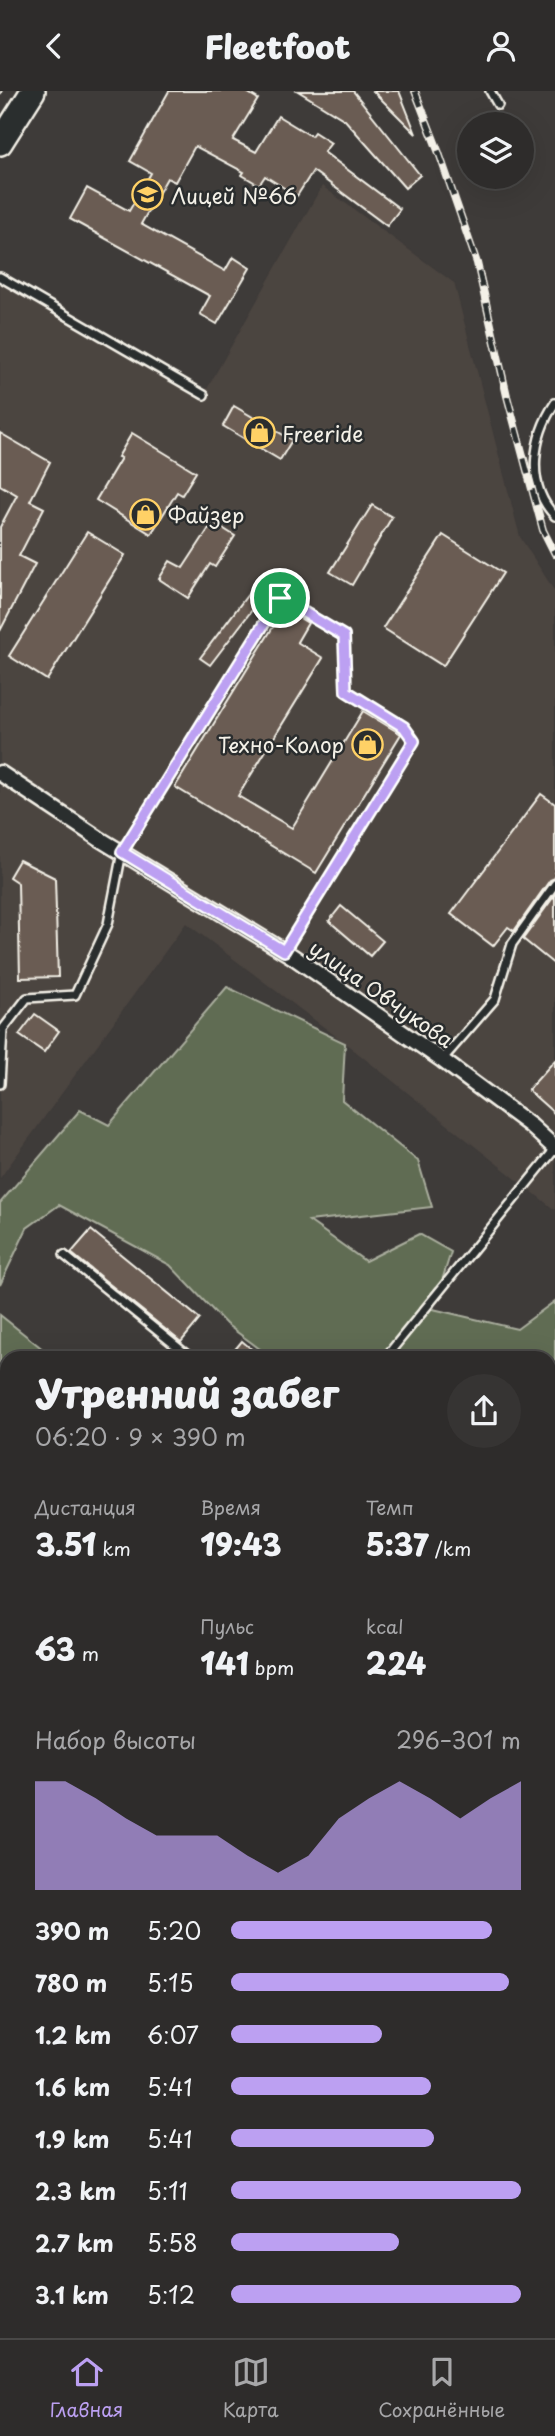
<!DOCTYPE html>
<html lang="ru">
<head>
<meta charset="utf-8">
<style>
	:root { --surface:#2e2c2b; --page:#363433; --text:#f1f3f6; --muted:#a7a7a9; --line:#494847; --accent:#bca0f2 }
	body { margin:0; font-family:"Playpen Sans",sans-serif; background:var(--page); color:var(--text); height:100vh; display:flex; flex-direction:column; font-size:26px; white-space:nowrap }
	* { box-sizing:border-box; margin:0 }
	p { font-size:23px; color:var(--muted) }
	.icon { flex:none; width:38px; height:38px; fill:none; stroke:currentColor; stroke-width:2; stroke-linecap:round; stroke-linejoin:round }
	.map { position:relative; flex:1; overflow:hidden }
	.panel { position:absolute; left:0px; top:1260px; width:556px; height:987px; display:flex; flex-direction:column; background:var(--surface); border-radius:21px 21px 0 0; box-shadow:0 7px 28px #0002,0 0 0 2px var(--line) }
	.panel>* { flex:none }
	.fabs { position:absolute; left:457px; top:21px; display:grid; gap:14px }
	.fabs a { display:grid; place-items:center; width:77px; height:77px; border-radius:50%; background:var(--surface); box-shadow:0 7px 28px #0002,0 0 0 2px var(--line); font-size:35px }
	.pin { position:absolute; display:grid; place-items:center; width:60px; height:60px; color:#fff; margin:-30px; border:4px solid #fff; border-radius:50%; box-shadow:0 2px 7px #0007 }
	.round { display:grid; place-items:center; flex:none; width:74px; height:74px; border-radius:37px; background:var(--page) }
	.overview { display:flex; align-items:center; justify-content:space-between; height:119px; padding:0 35px }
	h1 { font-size:38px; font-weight:800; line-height:52px }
	.figures { display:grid; grid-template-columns:repeat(3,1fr); gap:10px; height:119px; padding:7px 35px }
	.figures div { display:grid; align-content:center }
	.figures b { font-size:30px; font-weight:800 }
	.figures small { font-size:19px; font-weight:400 }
	.figures p { font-size:19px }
	.chart { height:196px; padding:14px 35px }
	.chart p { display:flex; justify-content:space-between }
	.chart svg { width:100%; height:126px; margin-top:7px; fill:var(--accent); opacity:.7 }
	ul { padding:0 35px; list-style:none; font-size:23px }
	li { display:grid; grid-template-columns:112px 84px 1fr; align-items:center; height:52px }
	li i { height:18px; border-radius:9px; background:var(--accent) }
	header { display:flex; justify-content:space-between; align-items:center; height:91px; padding:0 35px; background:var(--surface); font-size:32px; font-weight:800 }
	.tabs { display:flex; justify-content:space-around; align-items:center; height:98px; border-top:2px solid var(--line); background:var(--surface); font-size:19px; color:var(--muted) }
	.tabs a { display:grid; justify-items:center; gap:4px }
	.tabs .current { color:var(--accent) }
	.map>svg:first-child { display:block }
	.built { fill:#4c4540 }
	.green { fill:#616c53; stroke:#aaae9e; stroke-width:2 }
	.building { fill:#6b5c52; stroke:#f4f1e8; stroke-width:2 }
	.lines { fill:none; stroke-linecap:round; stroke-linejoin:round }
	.service-casing { stroke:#f4f1e8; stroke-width:12 }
	.minor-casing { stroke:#f4f1e8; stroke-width:19 }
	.trunk-casing { stroke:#f4f1e8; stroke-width:28 }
	.path { stroke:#f4f1e8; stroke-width:2.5; stroke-dasharray:7 5; stroke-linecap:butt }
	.service { stroke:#2a2d2e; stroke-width:7 }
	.minor { stroke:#2a2d2e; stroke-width:14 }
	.trunk { stroke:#2a2d2e; stroke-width:23 }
	.rail-casing { stroke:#f4f1e8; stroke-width:8 }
	.rail { stroke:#2a2d2e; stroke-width:5; stroke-dasharray:16; stroke-linecap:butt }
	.route-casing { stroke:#fff; stroke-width:14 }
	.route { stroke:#bca0f2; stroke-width:9 }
	.labels { text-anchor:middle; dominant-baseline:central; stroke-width:5; stroke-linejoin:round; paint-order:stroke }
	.poi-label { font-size:21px; fill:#f4f1e8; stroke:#2a2d2e; text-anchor:start }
	.street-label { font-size:21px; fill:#f4f1e8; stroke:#2a2d2e }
</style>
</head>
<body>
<header><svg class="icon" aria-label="back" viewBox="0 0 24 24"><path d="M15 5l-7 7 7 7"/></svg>Fleetfoot<svg class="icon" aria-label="person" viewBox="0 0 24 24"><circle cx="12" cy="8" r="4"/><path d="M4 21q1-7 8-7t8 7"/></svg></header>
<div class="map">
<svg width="555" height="2247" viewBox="0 0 555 2247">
	<rect width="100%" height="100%" fill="#3e3b39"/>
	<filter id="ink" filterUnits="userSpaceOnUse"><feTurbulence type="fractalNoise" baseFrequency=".0143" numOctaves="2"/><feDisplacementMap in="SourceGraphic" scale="14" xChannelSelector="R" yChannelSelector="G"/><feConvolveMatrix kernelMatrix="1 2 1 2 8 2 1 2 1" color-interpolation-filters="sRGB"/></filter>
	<g filter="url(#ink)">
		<!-- built -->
		<g class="built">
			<path d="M322,95L454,192L520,446L555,501V1119L345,952L186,832L0,1087V180L203,305Z"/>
			<path d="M555,1320V1962L550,1957V1327Z"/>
		</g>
		<!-- green -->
		<g class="green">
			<path d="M227,896L345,952L342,1009L418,1070L432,1116L309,1130L365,1170L419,1143L451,1161L433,1218L517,1238L555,1210V1282L550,1289V1267H272L226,1233L170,1174L59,1114L27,1137L0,1194V1112L80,1019L109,1034Z"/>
			<path d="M0,1224L54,1267H7V1399H0Z"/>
			<path d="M1,1739L7,1746V1829L0,1841Z"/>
			<path d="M0,1924L7,1932V2240H550V2116L555,2121V2247H0Z"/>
		</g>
		<!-- building -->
		<g class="building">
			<path d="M169,0H245L258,8L233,49L256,61L278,25L311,45L314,41L331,52L324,61L400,118L387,135L313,80L297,105L265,85L259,94L242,84L244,81L195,55L175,91L167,87L141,133L225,180L233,166L250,177L217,233L200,223L210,205L70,128L87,97L129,120L151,82L130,70Z"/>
			<path d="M298,0H353L420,84L405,97L345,29Z"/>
			<path d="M373,0H399L416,43Z"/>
			<path d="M234,315L292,349L280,369L223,335Z"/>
			<path d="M0,342L50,371L30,410L44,417L19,465L35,473L0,540V436L17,404L0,394Z"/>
			<path d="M132,342L196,381L182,404L177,401L151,443L96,409L121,367L118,366Z"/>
			<path d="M372,414L392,426L352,494L330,481Z"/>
			<path d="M213,431L235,445L215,476L210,473L188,507L159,488L170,470L183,477Z"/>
			<path d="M87,441L125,464L47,589L9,565Z"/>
			<path d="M443,444L503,482L443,575L383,537Z"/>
			<path d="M252,498L262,506L210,574L200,567Z"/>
			<path d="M284,518L308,532L297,551L323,567L238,705L292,737L363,620L401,643L316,782L175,696Z"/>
			<path d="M541,703L555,713V787L550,789L514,840L508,836L493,855L451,823Z"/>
			<path d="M19,769L55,787L58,886L20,887L18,792L9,786Z"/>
			<path d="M555,804V874L523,848Z"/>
			<path d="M341,815L383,850L370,865L329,830Z"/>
			<path d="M35,923L59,940L44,961L19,944Z"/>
			<path d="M555,969V1023L528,999Z"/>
			<path d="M91,1139L200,1228L181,1251L71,1162Z"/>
			<path d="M242,1250L262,1267H228Z"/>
		</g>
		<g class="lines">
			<defs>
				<g id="service">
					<path d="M490,0L498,14"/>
					<path d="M0,186L204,304"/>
					<path d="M555,312C533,345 525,394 555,425"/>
					<path d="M442,969L495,908L512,853L555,793"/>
					<path d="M0,993L3,938L27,907L75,904L108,833L122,761L280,507L344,545L346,600L404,636L414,650L284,860"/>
					<path d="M64,1164L191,1267"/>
					<path d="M385,1267L555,1058"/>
					<path d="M550,1975L555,1980"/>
					<path d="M0,2143L7,2135"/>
				</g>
				<path id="minor" d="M0,682L98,747L292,865L442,969L531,1035L555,1057"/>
				<path id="trunk" d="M0,52L33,0"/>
			</defs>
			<!-- service casing -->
			<use href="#service" class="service-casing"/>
			<!-- minor casing -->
			<use href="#minor" class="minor-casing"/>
			<!-- trunk casing -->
			<use href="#trunk" class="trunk-casing"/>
			<!-- path -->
			<path class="path" d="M0,3L2,0"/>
			<!-- service -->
			<use href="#service" class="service"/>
			<!-- minor -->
			<use href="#minor" class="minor"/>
			<!-- trunk -->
			<use href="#trunk" class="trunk"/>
			<defs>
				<path id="rail" d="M415,0L439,62L477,172L507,305L543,439L555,463"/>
			</defs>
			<!-- rail casing -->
			<use href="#rail" class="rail-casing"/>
			<!-- rail -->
			<use href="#rail" class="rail"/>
		</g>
	</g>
	<g class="lines" filter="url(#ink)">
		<defs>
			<path id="route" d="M280,507L344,545L346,600L404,636L414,650L284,860L122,761Z"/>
		</defs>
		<!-- route casing -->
		<use href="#route" class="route-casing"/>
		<!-- route -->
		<use href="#route" class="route"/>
	</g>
	<!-- icons -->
	<defs>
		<symbol id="university-ring" viewBox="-11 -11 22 22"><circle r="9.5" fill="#2a2d2e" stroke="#ffd166" stroke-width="1.5"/><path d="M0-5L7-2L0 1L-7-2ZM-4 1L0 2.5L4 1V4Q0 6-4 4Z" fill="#ffd166"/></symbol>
		<symbol id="shop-ring" viewBox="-11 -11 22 22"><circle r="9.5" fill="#2a2d2e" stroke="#ffd166" stroke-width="1.5"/><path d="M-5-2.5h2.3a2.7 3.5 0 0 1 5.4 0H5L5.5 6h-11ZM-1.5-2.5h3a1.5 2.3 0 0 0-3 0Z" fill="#ffd166"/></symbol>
	</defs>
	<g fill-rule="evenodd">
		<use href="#university-ring" x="130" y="86" width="35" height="35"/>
		<use href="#shop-ring" x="242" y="324" width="35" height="35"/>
		<use href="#shop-ring" x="128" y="406" width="35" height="35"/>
		<use href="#shop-ring" x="350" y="636" width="35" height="35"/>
	</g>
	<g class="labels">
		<!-- poi labels -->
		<g class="poi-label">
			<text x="171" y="104">Лицей №66</text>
			<text x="282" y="342">Freeride</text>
			<text x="168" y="423">Файзер</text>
			<text x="344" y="653" text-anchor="end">Техно-Колор</text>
		</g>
		<!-- street labels -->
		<g class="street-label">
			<text transform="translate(382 902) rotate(35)">улица Овчукова</text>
		</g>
	</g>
</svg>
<div class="fabs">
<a><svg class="icon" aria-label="layers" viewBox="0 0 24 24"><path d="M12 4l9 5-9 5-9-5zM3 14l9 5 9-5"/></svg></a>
</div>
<div class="pin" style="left:280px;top:507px;background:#1e9e55"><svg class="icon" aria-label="arrive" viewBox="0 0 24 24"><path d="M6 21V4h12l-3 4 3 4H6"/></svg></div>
<section class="panel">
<div class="overview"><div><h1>Утренний забег</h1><p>06:20 · 9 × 390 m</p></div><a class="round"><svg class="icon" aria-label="share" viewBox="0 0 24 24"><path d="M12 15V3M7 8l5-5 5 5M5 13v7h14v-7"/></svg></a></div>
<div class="figures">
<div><p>Дистанция</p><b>3.51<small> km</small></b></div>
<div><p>Время</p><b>19:43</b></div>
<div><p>Темп</p><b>5:37<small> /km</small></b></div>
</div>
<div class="figures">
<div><b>63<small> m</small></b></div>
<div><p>Пульс</p><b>141<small> bpm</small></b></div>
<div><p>kcal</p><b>224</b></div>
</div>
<div class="chart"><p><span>Набор высоты</span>296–301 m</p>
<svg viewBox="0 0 160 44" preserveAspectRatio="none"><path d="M0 44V6L10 6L20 12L30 19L40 25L50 25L60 25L70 32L80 38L90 32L100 19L110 12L120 6L130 12L140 19L150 12L160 6V44z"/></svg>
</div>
<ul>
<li><b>390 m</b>5:20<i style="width:90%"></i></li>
<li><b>780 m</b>5:15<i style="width:96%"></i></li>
<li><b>1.2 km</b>6:07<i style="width:52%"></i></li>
<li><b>1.6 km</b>5:41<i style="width:69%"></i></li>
<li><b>1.9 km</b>5:41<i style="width:70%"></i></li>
<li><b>2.3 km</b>5:11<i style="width:100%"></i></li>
<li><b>2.7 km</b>5:58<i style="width:58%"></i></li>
<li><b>3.1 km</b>5:12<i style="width:100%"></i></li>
</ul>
</section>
</div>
<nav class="tabs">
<a class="current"><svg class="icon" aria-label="home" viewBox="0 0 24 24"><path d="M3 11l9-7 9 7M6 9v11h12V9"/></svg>Главная</a>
<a><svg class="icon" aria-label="map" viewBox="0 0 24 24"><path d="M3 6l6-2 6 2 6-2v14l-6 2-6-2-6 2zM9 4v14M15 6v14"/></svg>Карта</a>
<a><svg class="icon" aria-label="saved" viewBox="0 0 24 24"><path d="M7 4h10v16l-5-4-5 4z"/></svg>Сохранённые</a>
</nav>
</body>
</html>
